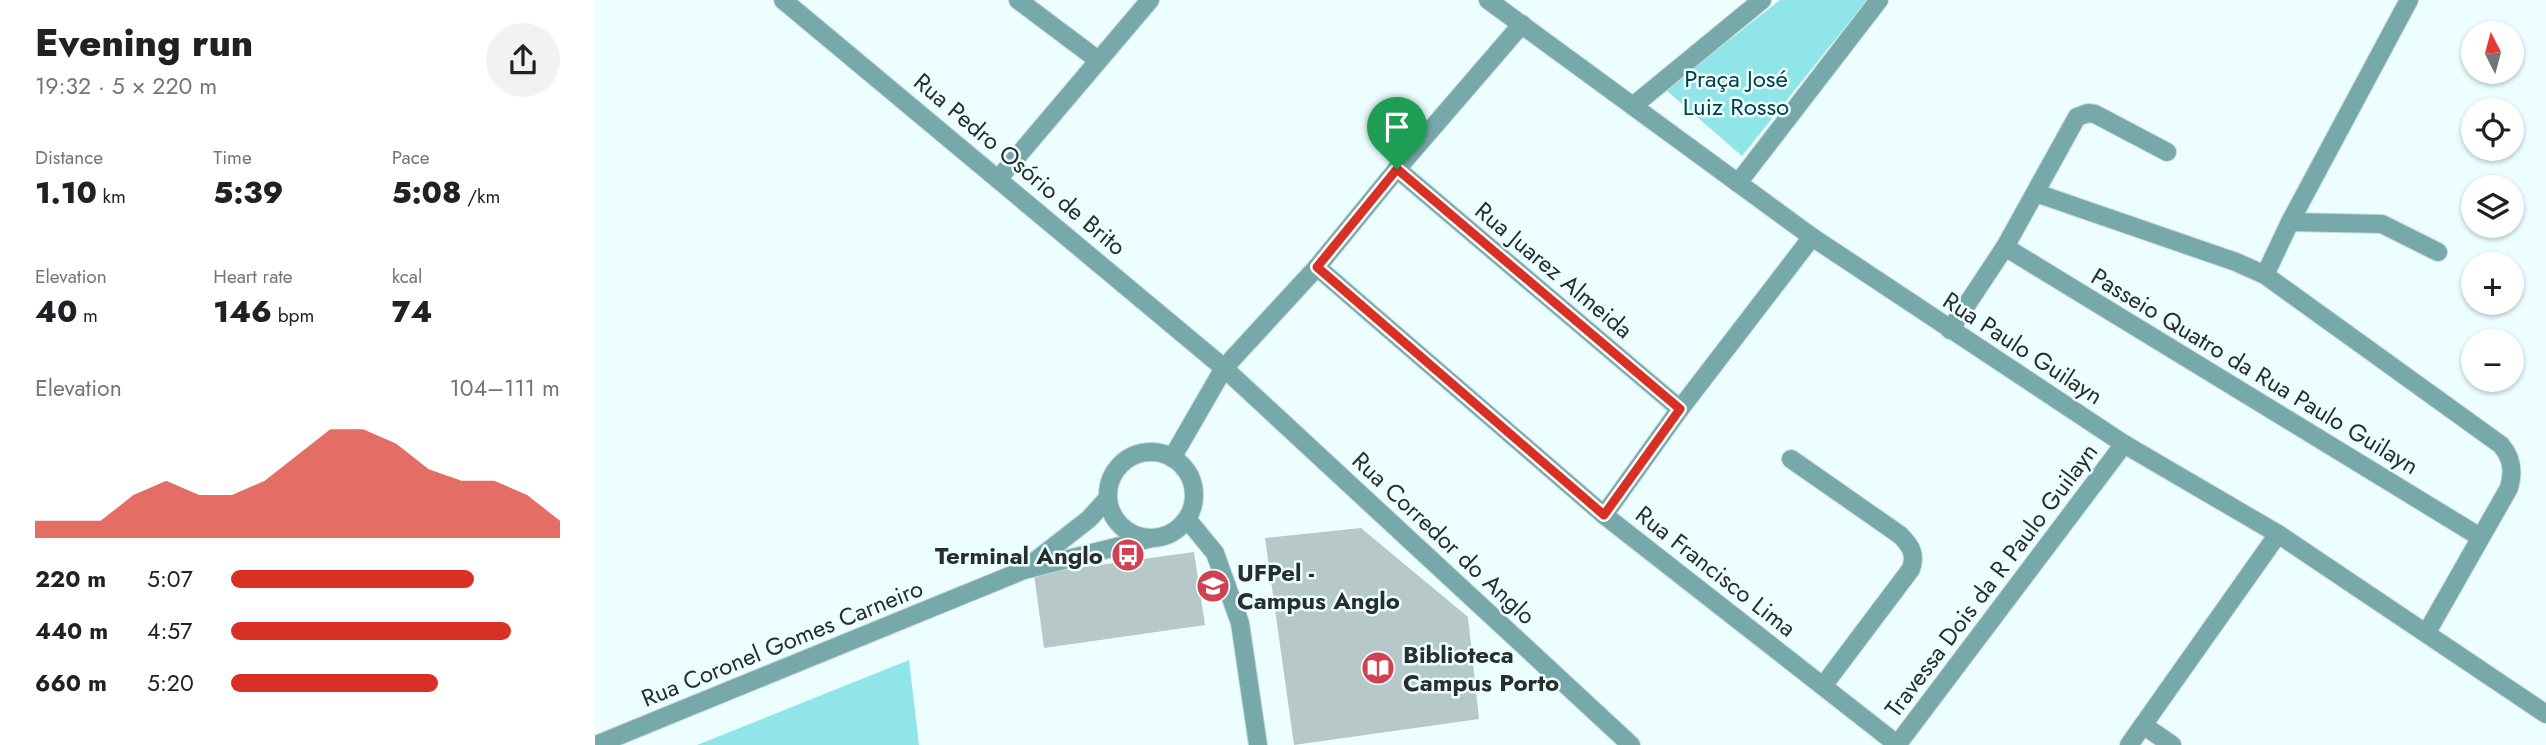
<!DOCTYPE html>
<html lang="en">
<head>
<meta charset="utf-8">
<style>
	:root { --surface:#fff; --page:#f2f2f2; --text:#202124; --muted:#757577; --accent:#d93025 }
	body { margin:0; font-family:Jost,sans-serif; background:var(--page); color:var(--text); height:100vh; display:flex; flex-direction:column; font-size:26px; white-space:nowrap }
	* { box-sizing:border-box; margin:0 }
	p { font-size:23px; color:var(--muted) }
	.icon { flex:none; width:38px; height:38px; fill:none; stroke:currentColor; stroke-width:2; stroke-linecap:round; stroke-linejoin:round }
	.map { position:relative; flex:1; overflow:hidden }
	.side { display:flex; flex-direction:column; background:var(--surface); width:595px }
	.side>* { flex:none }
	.needle { width:46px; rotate:354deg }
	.tools { position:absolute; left:1866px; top:21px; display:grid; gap:14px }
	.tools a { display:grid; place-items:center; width:63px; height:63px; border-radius:50%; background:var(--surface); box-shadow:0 2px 5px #0004; font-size:35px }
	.pin { position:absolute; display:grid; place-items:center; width:60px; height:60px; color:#fff; margin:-72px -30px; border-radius:50% 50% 50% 0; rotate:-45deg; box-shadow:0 0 7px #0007 }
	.pin .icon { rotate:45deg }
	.round { display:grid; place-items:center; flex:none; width:74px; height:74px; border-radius:37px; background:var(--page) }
	.headline { display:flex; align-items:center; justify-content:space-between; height:119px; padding:0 35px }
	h1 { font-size:38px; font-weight:800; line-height:52px }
	.stats { display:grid; grid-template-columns:repeat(3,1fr); gap:10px; height:119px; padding:7px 35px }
	.stats div { display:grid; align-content:center }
	.stats b { font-size:30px; font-weight:800 }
	.stats small { font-size:19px; font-weight:400 }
	.stats p { font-size:19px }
	.chart { height:196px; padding:14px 35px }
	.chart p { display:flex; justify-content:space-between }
	.chart svg { width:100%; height:126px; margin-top:7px; fill:var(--accent); opacity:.7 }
	ul { padding:0 35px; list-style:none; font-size:23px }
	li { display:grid; grid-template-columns:112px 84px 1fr; align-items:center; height:52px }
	li i { height:18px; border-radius:9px; background:var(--accent) }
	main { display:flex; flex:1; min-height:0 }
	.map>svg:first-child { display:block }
	.green { fill:#90e5e8 }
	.building { fill:#b7c8c9 }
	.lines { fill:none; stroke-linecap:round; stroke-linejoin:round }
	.minor-casing { stroke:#c9d9d9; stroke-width:20 }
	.minor { stroke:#77a8aa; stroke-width:18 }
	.route-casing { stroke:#fff; stroke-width:14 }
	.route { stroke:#d93025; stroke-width:9 }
	.labels { text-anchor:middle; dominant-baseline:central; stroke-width:5; stroke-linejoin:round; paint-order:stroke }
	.park-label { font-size:24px; fill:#004143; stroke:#ecfeff }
	.street-label { font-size:24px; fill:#282e2e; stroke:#ecfeff }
	.poi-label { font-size:24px; font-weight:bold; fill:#282e2e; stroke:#ecfeff; text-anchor:start }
</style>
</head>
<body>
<main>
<section class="side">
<div class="headline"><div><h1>Evening run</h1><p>19:32 · 5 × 220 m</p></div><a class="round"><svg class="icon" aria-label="share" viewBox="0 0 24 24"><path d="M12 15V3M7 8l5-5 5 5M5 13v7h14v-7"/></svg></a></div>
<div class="stats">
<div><p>Distance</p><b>1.10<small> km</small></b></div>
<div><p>Time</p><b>5:39</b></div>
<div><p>Pace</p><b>5:08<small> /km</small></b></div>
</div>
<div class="stats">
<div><p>Elevation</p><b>40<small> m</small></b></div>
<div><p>Heart rate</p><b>146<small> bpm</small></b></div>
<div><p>kcal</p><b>74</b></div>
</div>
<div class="chart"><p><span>Elevation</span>104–111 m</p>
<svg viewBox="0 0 160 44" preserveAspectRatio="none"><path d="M0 44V38L10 38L20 38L30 29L40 24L50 29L60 29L70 24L80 15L90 6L100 6L110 11L120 20L130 24L140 24L150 29L160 38V44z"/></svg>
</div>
<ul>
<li><b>220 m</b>5:07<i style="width:74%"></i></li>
<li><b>440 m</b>4:57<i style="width:85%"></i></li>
<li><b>660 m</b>5:20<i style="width:63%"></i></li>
</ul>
</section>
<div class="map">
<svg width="1951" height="745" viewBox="0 0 1951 745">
	<rect width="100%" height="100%" fill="#ecfeff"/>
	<!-- green -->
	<g class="green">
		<path d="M1185,0H1272L1147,156L1071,90Z"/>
		<path d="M314,660L324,745H102Z"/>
	</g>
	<!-- building -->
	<g class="building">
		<path d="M766,528L873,617L884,719L699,745L670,538Z"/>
		<path d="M599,552L610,625L449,648L439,574Z"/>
	</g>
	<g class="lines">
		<defs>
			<g id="minor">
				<path d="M188,0L629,368L1036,745"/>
				<path d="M423,0L503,60"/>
				<path d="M893,0L1217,237L1529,444L1683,534L1951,714"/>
				<path d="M1038,106L1167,0"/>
				<path d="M802,169L1085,409"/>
				<path d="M404,178L555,0"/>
				<path d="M1143,183L1284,0"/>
				<path d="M1441,193L1641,262L1670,275L1906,445C1917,458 1919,471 1914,488L1832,632"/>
				<path d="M1695,222L1787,224L1843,252"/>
				<path d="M1410,247L1885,537"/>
				<path d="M722,267L1009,515L1303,745"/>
				<path d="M1670,275L1695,222L1814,0"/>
				<path d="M1355,330L1410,247L1482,117L1493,113L1500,114L1572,152"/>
				<circle cx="556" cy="495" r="43"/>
				<path d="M577,458L629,368L722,267L802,169L927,24"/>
				<path d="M1196,459L1305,535C1316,546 1321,554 1316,569L1228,686"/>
				<path d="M1009,515L1085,409L1217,237"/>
				<path d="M592,519L620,553L645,623L663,745"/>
				<path d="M435,565L494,519L513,498"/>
				<path d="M1548,725L1577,745"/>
				<path d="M1,745L429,570L557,538"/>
				<path d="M1302,745L1529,444"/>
				<path d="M1534,745L1683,534"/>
			</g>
		</defs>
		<!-- minor casing -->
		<use href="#minor" class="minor-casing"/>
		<!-- minor -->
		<use href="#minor" class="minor"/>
	</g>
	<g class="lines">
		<defs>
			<path id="route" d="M802,169L1085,409L1009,515L722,267Z"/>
		</defs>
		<!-- route casing -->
		<use href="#route" class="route-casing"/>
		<!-- route -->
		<use href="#route" class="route"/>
	</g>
	<!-- icons -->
	<defs>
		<symbol id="bus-disc" viewBox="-11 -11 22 22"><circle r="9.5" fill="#d14151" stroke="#ecfeff"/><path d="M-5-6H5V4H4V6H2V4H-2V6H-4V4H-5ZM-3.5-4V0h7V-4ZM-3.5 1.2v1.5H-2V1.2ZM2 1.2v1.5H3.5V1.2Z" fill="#fff"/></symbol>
		<symbol id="university-disc" viewBox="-11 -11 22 22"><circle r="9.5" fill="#d14151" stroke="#ecfeff"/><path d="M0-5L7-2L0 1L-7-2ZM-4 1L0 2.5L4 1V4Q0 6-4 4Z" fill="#fff"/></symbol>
		<symbol id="library-disc" viewBox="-11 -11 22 22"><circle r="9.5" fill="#d14151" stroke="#ecfeff"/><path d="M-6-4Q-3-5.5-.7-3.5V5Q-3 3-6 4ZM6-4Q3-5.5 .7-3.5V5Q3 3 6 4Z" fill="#fff"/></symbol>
	</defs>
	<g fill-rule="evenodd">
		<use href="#bus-disc" x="514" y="536" width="38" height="38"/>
		<use href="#university-disc" x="599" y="567" width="38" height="38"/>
		<use href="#library-disc" x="764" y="649" width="38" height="38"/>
	</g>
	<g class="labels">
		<!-- park labels -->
		<g class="park-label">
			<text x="1141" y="78">Praça José<tspan x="1141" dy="28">Luiz Rosso</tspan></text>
		</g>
		<!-- street labels -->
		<g class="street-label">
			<text transform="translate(425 164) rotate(40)">Rua Pedro Osório de Brito</text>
			<text transform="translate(959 270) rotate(40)">Rua Juarez Almeida</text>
			<text transform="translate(1428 348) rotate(33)">Rua Paulo Guilayn</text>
			<text transform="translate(1660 371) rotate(31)">Passeio Quatro da Rua Paulo Guilayn</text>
			<text transform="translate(849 538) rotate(43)">Rua Corredor do Anglo</text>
			<text transform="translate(1121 571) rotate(38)">Rua Francisco Lima</text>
			<text transform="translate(1396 580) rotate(-53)">Travessa Dois da R Paulo Guilayn</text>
			<text transform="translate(187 643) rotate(-22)">Rua Coronel Gomes Carneiro</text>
		</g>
		<!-- poi labels -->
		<g class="poi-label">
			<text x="508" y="555" text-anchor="end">Terminal Anglo</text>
			<text x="642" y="572">UFPel -<tspan x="642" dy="28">Campus Anglo</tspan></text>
			<text x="808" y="654">Biblioteca<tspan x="808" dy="28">Campus Porto</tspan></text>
		</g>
	</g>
</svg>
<div class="tools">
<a><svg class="needle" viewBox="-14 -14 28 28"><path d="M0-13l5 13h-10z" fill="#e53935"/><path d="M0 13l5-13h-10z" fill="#757577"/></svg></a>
<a><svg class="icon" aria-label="locate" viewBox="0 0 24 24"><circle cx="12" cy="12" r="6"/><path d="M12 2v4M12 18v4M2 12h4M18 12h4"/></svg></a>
<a><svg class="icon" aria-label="layers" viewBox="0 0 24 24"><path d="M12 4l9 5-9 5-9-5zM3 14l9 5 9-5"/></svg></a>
<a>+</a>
<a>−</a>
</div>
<div class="pin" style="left:802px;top:169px;background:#1e9e55"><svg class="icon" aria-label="arrive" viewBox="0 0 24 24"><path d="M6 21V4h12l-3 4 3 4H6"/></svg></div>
</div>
</main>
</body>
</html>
